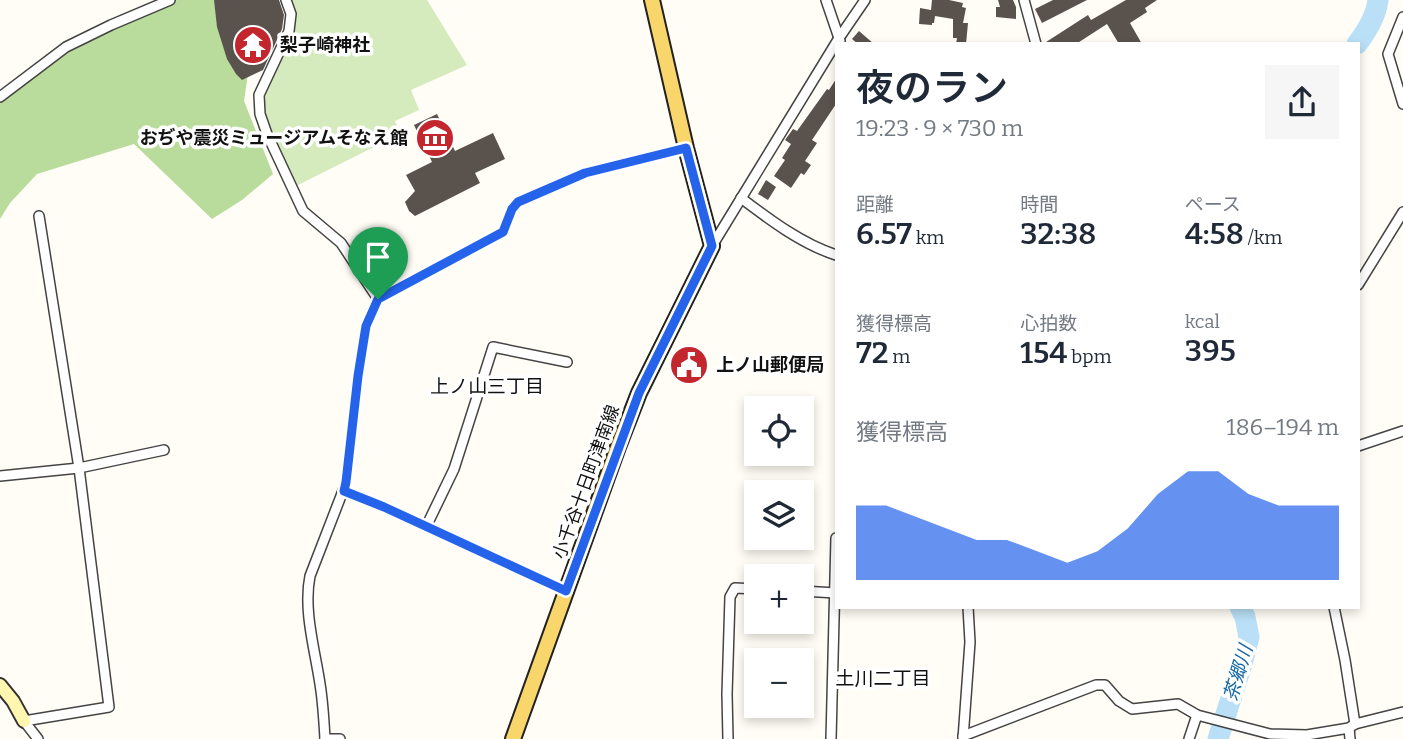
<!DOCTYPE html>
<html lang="ja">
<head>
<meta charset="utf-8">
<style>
	:root { --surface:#fff; --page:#f6f6f7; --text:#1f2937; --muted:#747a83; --accent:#2563eb }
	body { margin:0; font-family:Bitter,"Noto Sans JP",serif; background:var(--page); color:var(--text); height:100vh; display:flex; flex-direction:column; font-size:26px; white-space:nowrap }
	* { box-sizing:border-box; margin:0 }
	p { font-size:23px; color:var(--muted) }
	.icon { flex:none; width:38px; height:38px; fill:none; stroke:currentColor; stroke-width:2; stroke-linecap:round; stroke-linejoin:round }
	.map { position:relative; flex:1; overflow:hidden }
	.panel { position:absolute; left:835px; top:42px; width:525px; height:567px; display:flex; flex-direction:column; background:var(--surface); border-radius:0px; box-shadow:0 4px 10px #0003 }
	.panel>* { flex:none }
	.buttons { position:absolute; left:744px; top:396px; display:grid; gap:14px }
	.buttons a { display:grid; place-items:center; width:70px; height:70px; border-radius:0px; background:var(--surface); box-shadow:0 4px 10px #0003; font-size:35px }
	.pin { position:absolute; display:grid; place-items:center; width:60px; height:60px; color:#fff; margin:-72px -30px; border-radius:50% 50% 50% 0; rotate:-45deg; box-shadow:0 0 7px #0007 }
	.pin .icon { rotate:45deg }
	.round { display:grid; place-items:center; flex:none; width:74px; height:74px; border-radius:0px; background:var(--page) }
	.headline { display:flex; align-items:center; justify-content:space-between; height:119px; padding:0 21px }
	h1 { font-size:38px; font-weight:600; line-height:52px }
	.stats { display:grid; grid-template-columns:repeat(3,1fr); gap:10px; height:119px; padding:7px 21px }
	.stats div { display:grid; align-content:center }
	.stats b { font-size:30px; font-weight:600 }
	.stats small { font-size:19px; font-weight:400 }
	.stats p { font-size:19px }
	.chart { height:196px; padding:14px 21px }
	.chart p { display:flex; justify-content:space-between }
	.chart svg { width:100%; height:126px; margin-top:7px; fill:var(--accent); opacity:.7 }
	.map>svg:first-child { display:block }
	.green { fill:#d5ebbd }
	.forest { fill:#b9dc9c }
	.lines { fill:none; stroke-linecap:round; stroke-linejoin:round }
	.river { stroke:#b9e0f7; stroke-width:21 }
	.building { fill:#5a524d }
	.street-casing { stroke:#444; stroke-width:12 }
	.secondary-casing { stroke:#333; stroke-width:16 }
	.primary-casing { stroke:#222; stroke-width:18 }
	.street { stroke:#fff; stroke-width:9 }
	.secondary { stroke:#fff6b0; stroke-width:12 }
	.primary { stroke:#f9d66b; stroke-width:14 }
	.route-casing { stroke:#fff; stroke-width:14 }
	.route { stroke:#2563eb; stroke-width:9 }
	.labels { text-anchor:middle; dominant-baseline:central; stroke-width:7; stroke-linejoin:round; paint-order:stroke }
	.poi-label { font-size:18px; font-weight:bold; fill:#111; stroke:#fff; text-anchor:start }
	.street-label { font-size:18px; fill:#111; stroke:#fff }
	.neighbourhood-label { font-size:19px; fill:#111; stroke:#fff }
	.water-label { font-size:19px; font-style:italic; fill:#1768a6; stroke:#fff }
</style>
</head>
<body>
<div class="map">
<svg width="1403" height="739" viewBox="0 0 1403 739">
	<rect width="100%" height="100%" fill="#fffdf5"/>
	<!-- green -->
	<path class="green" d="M286,0H427L467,65L411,90L419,110L395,121L400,134L292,188L259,107L291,14Z"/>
	<!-- forest -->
	<path class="forest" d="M177,0H267L249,67L244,101L273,174L242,200L212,219L134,144L37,174L10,203L0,219V100L39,72L113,23L152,11Z"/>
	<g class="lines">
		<!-- river -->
		<g class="river">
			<path d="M1357,44C1367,31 1376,17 1378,0"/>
			<path d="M1218,739L1242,664L1249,637L1245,617L1240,607"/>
		</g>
	</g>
	<!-- building -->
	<g class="building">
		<path d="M214,0H279L284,15L282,29L263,70L242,80L236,74L227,59L217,27Z"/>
		<path d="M932,0H949L963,3L962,7L966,8L963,23H968L966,44H956L957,38H953V19L935,16L934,23H932V25L919,24L920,8L931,10Z"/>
		<path d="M998,0H1013L1016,7V19L996,17V7H1000Z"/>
		<path d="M1053,0H1087L1042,23L1035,9Z"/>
		<path d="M1126,0H1157L1145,8L1147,12L1130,23L1142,44H1119L1107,24L1076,44H1043L1088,15L1091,20Z"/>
		<path d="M859,31L874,44H858L852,39Z"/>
		<path d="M836,79V104L812,140L817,143L805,161L811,165L804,175L801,173L791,188L774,176L785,160L782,158L791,144L785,140L793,129L797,131L827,89L829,90Z"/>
		<path d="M437,114L455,151L493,133L505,159L475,173L480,183L415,216L409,211L405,202L415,191L406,175L432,162L414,125Z"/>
		<path d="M766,180L776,187L768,200L758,194Z"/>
	</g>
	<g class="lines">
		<defs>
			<g id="street">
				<path d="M286,0L291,14L289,31L259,95L260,114L267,134L303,211L341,243L378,299"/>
				<path d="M826,0L840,41"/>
				<path d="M1024,0L1036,44"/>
				<path d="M1403,17L1388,54L1403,104"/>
				<path d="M0,97L66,47L111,25L170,0"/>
				<path d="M741,198C770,220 802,244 836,255"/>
				<path d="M712,246L839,38L865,0"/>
				<path d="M1358,285L1403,212"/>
				<path d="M1358,446L1403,431"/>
				<path d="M0,476L79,468L164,450"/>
				<path d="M344,491L384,507L566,591"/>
				<path d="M426,527L454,469L493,347L567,362"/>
				<path d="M802,591L836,593"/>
				<path d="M1334,607L1345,660L1355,724"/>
				<path d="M1349,728L1350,739"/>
				<path d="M963,736L1096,685H1105L1119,701L1132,709L1178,704L1197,715L1270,734L1307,735L1349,728L1355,724L1403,712"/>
				<path d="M38,739L24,721L109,707L79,468L39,216"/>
				<path d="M325,739C324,721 323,702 320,684C315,650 303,610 310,576L346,483L358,377L366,326L378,299L503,232L512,209L518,202L585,173L686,148"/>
				<path d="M325,739H340"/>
				<path d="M728,739L727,694L730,597L735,588L756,589"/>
				<path d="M831,739L836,538"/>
				<path d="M963,739L970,642L968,607"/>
				<path d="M1189,739L1197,715"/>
			</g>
			<path id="secondary" d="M0,685L13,701L24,721"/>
			<path id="primary" d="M513,739L618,447L639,393L712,246L686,148L652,0"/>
		</defs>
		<!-- street casing -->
		<use href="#street" class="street-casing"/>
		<!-- secondary casing -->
		<use href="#secondary" class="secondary-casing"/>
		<!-- primary casing -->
		<use href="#primary" class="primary-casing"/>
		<!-- street -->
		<use href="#street" class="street"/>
		<!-- secondary -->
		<use href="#secondary" class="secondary"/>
		<!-- primary -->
		<use href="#primary" class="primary"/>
	</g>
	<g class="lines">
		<defs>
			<path id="route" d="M686,148L712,246L639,393L566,591L384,507L344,491L346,482L358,376L366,326L378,299L503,232L512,209L518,202L585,173Z"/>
		</defs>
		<!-- route casing -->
		<use href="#route" class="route-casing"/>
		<!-- route -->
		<use href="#route" class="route"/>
	</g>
	<!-- icons -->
	<defs>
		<symbol id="temple-disc" viewBox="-11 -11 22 22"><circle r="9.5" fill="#c4262e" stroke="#fff"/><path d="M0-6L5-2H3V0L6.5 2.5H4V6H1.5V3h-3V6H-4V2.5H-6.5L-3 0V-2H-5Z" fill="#fff"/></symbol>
		<symbol id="museum-disc" viewBox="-11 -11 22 22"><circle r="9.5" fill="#c4262e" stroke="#fff"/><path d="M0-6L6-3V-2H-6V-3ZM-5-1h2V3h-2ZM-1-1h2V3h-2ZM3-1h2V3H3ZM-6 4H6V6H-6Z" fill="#fff"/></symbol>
		<symbol id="civic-disc" viewBox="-11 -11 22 22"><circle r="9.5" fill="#c4262e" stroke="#fff"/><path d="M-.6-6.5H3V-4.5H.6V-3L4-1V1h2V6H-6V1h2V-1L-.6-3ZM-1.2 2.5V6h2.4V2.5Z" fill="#fff"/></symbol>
	</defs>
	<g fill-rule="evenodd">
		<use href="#temple-disc" x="231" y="23" width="44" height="44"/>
		<use href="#museum-disc" x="413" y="116" width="44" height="44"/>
		<use href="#civic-disc" x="667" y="343" width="44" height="44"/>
	</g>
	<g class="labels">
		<!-- poi labels -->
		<g class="poi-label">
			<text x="280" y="45">梨子崎神社</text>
			<text x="408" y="138" text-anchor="end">おぢや震災ミュージアムそなえ館</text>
			<text x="716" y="365">上ノ山郵便局</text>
		</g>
		<!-- street labels -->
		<g class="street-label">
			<text transform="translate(586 482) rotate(-70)">小千谷十日町津南線</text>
		</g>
		<!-- neighbourhood labels -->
		<g class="neighbourhood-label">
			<text x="487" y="386">上ノ山三丁目</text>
			<text x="883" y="678">土川二丁目</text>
		</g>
		<!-- water labels -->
		<g class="water-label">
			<text transform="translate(1238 673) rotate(-73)">茶郷川</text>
		</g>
	</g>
</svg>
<div class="buttons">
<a><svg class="icon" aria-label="locate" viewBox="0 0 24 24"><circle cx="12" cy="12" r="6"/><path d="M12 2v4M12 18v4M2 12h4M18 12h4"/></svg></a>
<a><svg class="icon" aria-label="layers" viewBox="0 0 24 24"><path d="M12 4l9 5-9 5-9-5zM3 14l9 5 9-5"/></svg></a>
<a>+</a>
<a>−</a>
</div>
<div class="pin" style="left:378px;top:299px;background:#1e9e55"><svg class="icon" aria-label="arrive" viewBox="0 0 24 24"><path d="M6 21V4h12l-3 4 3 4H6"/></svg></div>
<section class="panel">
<div class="headline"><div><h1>夜のラン</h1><p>19:23 · 9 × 730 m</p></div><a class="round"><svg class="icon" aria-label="share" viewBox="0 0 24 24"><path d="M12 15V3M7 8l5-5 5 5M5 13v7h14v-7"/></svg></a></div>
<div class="stats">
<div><p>距離</p><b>6.57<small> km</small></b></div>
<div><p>時間</p><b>32:38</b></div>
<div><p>ペース</p><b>4:58<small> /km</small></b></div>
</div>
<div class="stats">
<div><p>獲得標高</p><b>72<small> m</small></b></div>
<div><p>心拍数</p><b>154<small> bpm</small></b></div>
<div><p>kcal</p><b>395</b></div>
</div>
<div class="chart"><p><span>獲得標高</span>186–194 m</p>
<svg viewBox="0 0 160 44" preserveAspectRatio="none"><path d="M0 44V18L10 18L20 22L30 26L40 30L50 30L60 34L70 38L80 34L90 26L100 14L110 6L120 6L130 14L140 18L150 18L160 18V44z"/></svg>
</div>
</section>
</div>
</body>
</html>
